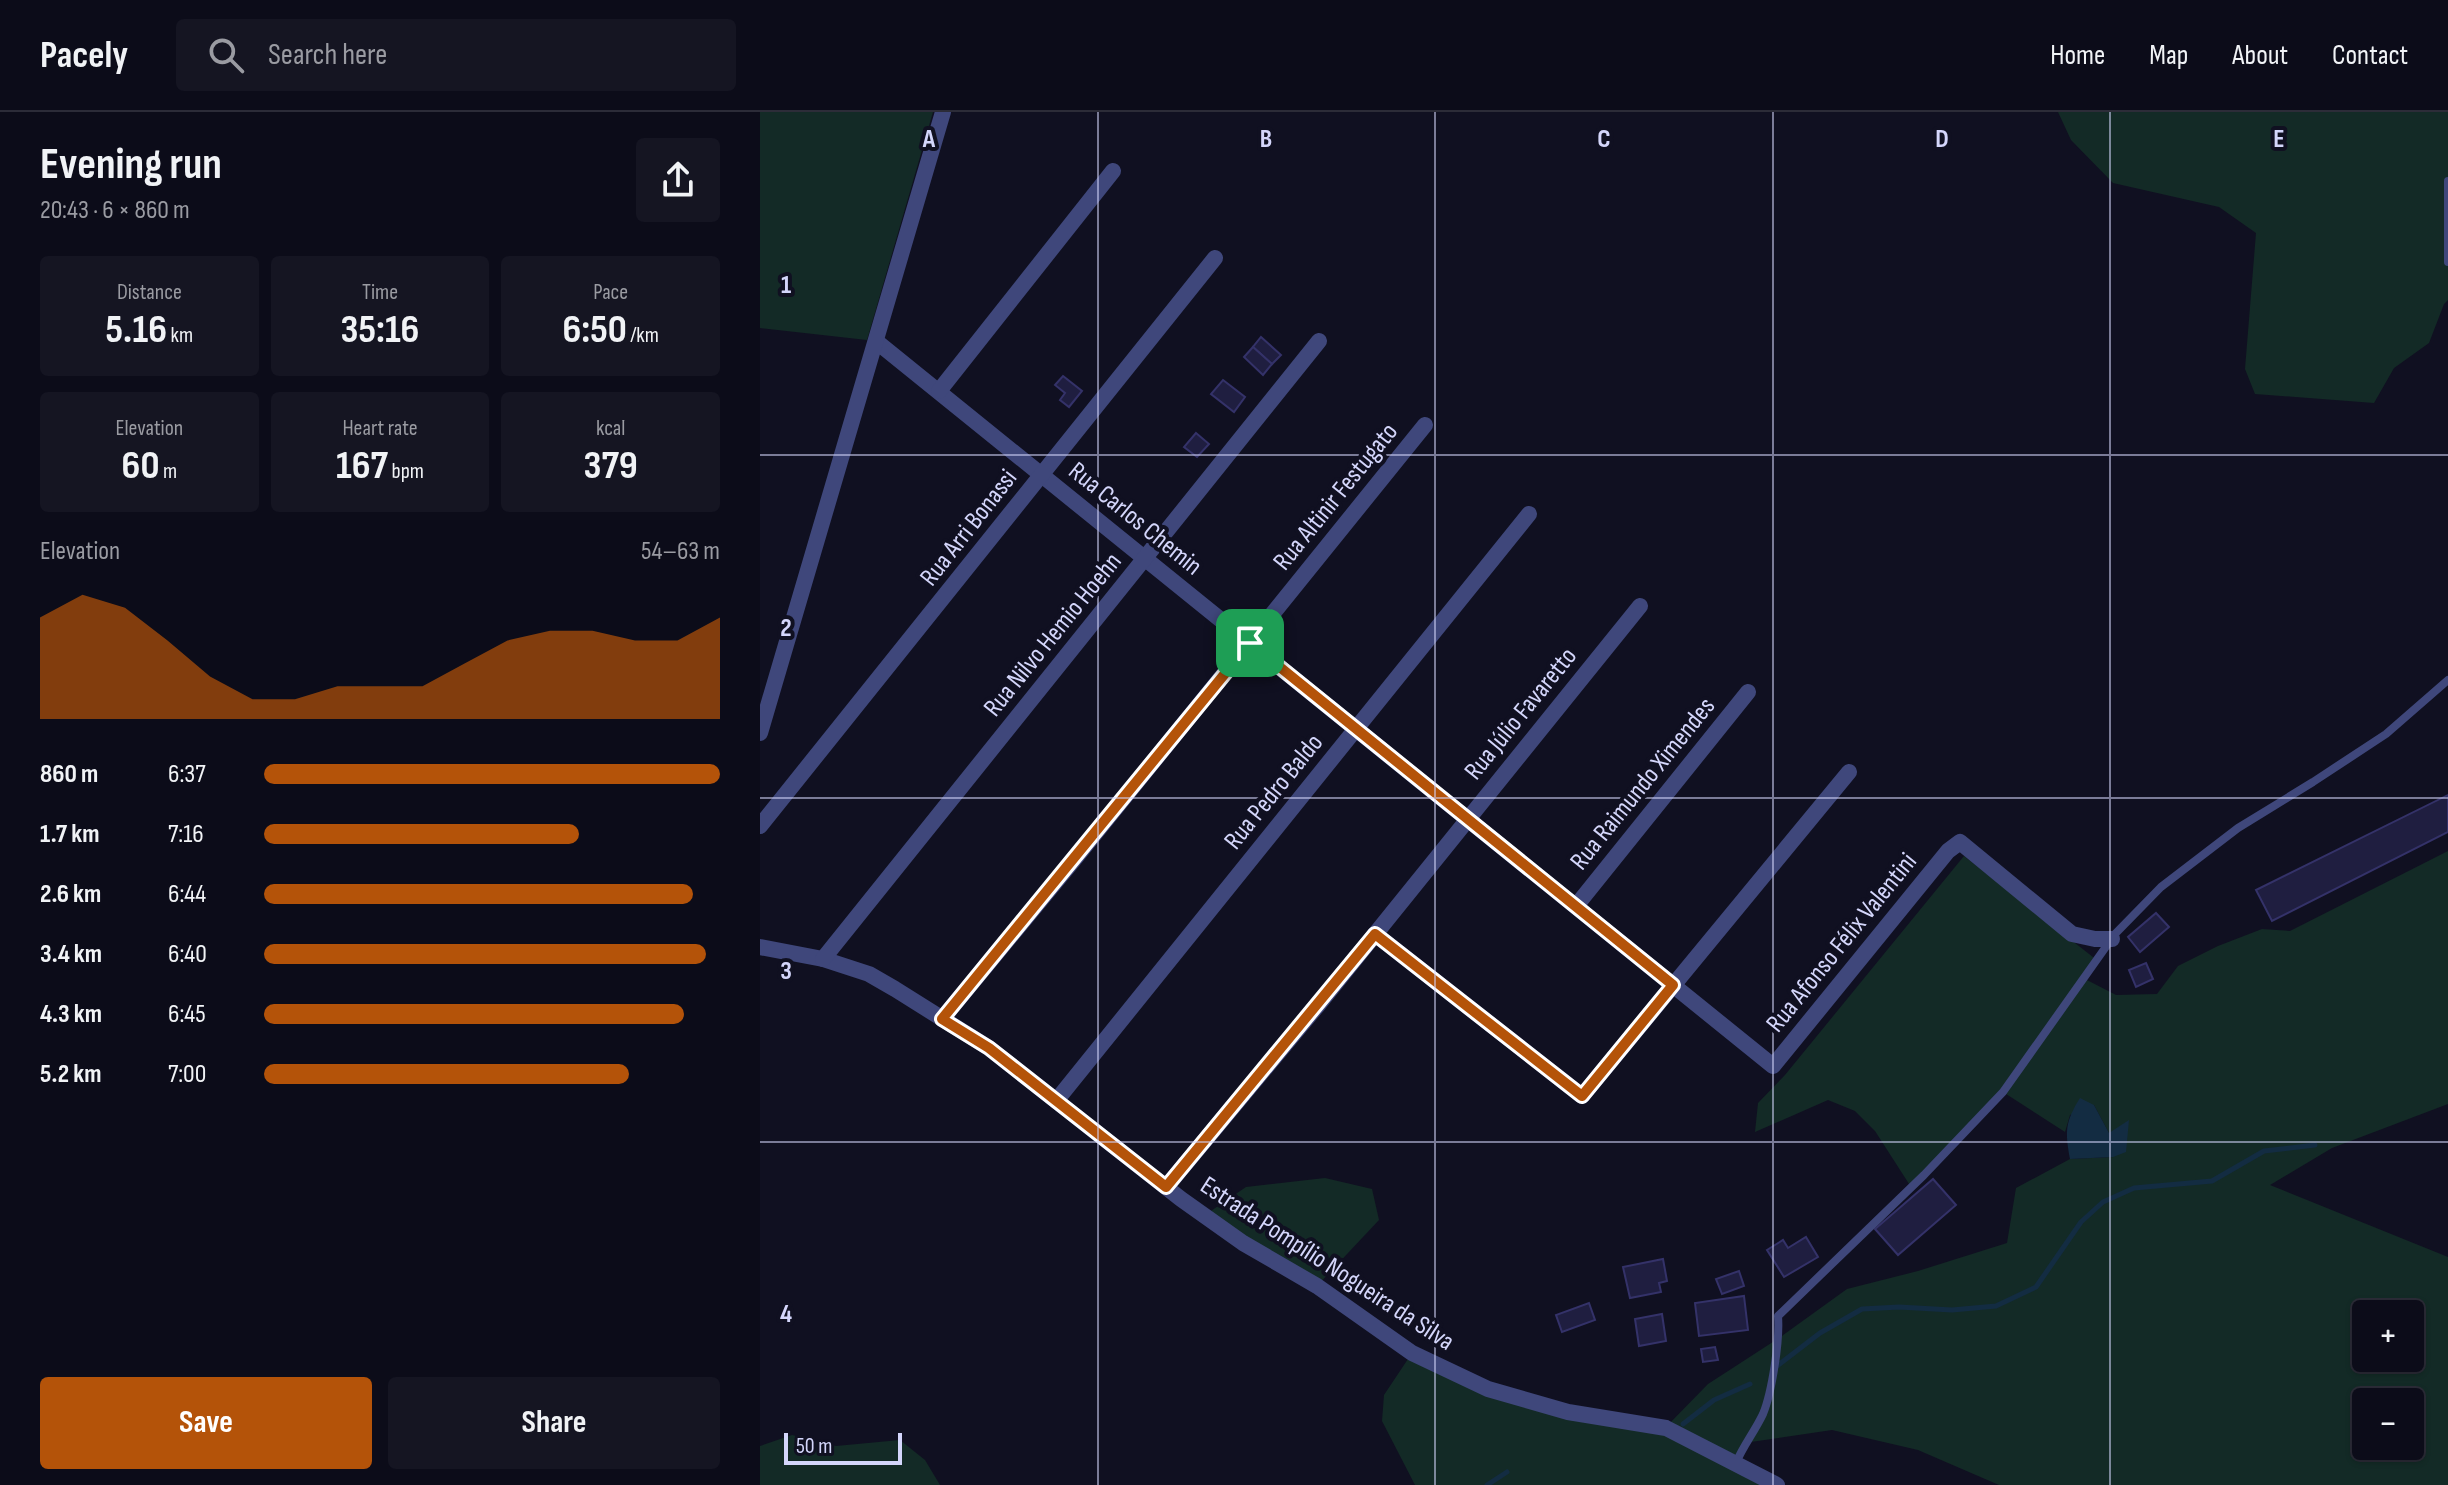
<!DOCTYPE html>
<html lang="en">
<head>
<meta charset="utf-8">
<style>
	:root { --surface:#0c0c19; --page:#151522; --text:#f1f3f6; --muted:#9a9ba2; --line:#2c2c38; --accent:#b45309 }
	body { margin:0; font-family:"Sofia Sans Condensed",sans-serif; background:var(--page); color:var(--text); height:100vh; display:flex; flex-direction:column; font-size:30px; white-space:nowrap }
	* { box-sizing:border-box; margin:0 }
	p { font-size:26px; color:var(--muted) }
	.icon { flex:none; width:44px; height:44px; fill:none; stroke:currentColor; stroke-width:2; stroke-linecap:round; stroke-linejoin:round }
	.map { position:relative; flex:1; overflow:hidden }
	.details { display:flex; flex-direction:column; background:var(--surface); width:760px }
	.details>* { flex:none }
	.controls { position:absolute; left:1592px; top:1188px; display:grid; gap:16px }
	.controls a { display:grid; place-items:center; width:72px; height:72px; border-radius:8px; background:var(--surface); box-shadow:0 2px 6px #0004,0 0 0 2px var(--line); font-size:40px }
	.scale { position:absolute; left:24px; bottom:20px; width:118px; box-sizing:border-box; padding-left:8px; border:4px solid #d4d6fb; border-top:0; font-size:22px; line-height:28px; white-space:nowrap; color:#d4d6fb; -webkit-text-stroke:6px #101021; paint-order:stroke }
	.pin { position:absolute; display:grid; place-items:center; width:68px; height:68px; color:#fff; margin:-34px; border-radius:16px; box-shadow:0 4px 12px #0006 }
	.round { display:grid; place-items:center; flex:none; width:84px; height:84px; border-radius:8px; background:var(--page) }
	.headline { display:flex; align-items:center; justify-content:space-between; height:136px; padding:0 40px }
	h1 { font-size:44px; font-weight:700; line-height:60px }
	.stats { display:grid; grid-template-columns:repeat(3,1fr); gap:12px; height:136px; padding:8px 40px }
	.stats div { display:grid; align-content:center; border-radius:8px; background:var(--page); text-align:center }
	.stats b { font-size:40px; font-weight:700 }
	.stats small { font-size:22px; font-weight:400 }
	.stats p { font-size:22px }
	.chart { height:224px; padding:16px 40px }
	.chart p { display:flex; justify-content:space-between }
	.chart svg { width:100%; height:144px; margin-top:8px; fill:var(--accent); opacity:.7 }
	.action { display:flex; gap:16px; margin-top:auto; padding:16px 40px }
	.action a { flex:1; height:92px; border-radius:8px; background:var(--accent); color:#fff; font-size:32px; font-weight:700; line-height:92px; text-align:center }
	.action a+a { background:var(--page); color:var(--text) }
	ul { padding:0 40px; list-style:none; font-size:26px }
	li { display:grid; grid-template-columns:128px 96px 1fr; align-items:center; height:60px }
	li i { height:20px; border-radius:10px; background:var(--accent) }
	header { display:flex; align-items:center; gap:48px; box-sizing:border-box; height:112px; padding:0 40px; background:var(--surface); border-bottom:2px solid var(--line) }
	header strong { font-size:38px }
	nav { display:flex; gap:44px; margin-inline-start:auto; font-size:28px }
	.search { width:560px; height:72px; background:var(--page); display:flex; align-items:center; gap:20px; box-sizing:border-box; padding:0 28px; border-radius:8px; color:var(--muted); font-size:30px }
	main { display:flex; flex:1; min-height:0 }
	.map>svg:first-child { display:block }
	.green { fill:#132a26; fill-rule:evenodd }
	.water { fill:#132c42 }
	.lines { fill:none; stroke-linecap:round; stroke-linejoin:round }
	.stream { stroke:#132c42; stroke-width:5 }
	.building { fill:#1f1e40; stroke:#343269; stroke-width:2 }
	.service { stroke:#3f477b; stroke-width:8 }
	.minor { stroke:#3f477b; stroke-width:16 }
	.route-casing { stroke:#fff; stroke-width:16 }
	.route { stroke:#b45309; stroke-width:10 }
	.grid { fill:none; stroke:#d4d6fb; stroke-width:2; stroke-opacity:0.55 }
	.labels { text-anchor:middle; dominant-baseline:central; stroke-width:8; stroke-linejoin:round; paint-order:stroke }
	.street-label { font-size:26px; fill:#d4d6fb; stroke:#101021 }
	.grid-label { font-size:26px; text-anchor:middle; font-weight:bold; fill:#d4d6fb; stroke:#101021; stroke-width:8; stroke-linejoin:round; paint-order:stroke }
</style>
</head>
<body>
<header>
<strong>Pacely</strong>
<div class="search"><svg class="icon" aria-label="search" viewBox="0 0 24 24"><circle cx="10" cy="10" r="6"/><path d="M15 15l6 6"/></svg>Search here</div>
<nav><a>Home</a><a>Map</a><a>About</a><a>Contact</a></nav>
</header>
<main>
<section class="details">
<div class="headline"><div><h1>Evening run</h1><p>20:43 · 6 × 860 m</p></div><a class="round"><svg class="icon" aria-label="share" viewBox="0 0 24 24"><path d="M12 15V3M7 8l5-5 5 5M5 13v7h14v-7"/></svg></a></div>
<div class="stats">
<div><p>Distance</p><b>5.16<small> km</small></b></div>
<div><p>Time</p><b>35:16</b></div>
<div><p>Pace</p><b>6:50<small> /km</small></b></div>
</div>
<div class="stats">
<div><p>Elevation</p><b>60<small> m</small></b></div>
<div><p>Heart rate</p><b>167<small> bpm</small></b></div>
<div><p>kcal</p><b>379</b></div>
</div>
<div class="chart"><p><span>Elevation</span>54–63 m</p>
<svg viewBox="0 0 160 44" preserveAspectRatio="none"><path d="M0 44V13L10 6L20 10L30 20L40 31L50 38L60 38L70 34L80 34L90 34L100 27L110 20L120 17L130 17L140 20L150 20L160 13V44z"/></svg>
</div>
<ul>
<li><b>860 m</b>6:37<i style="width:100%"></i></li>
<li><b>1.7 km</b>7:16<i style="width:69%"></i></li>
<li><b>2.6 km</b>6:44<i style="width:94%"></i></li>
<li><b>3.4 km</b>6:40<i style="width:97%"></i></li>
<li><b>4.3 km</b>6:45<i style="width:92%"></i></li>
<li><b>5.2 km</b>7:00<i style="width:80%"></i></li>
</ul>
<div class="action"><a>Save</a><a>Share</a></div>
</section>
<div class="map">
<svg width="1688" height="1373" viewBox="0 0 1688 1373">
	<rect width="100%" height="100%" fill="#101021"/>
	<!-- green -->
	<g class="green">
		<path d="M0,0H173L107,228L0,216Z"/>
		<path d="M1298,0H1688V188L1684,192L1669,231L1634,256L1614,291L1495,282L1485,257L1496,121L1459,95L1353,71L1311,28Z"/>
		<path d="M1688,739V992L1572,1036L1510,1073L1688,1145V1373H1239L1158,1338L1072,1318L984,1331L976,1352L1017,1373H655L622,1309L624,1283L652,1241L728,1277L906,1315L948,1272L1019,1226L1087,1177L1158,1159L1247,1131L1256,1076L1310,1047L1353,1045L1349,1021L1334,993L1310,1003L1305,1020L1243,980L1151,1075L1115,1019L1095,999L1068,988L995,1020L998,991L1025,963L1204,744L1338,849L1325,867L1356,883L1397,882L1418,854L1458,834L1502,817L1530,819ZM1606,1202H1650V1246H1606ZM1606,1290H1650V1334H1606Z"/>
		<path d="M565,1066L612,1077L619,1108L557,1174L445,1103L486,1075Z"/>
		<path d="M32,1323L76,1334L140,1328L165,1348L180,1373H0V1334Z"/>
	</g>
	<!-- water -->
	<path class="water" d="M1320,986L1334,993L1349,1021L1369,1008L1366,1040L1353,1045L1310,1047C1305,1019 1305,1010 1320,986Z"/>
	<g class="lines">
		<!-- stream -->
		<g class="stream">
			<path d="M1017,1254L1060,1221L1102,1197L1139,1195L1192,1198L1236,1194L1276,1175L1321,1110L1343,1090L1374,1076L1452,1069L1504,1039L1555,1033"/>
			<path d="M923,1312L954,1288L990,1272"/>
			<path d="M727,1373L747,1360"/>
		</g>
	</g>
	<!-- building -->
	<g class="building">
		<path d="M501,225L521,243L512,252L493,235Z"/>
		<path d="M493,235L512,252L503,263L484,245Z"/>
		<path d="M303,264L322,279L309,295L300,288L305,281L295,273Z"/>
		<path d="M463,268L485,285L474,300L451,282Z"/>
		<path d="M436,321L449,332L437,345L424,335Z"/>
		<path d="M1688,683V720L1512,809L1496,778Z"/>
		<path d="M1396,801L1409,815L1380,840L1368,825Z"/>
		<path d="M1386,851L1393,867L1376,875L1369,858Z"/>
		<path d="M1173,1067L1196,1093L1138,1143L1115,1117Z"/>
		<path d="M1046,1125L1058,1145L1024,1165L1007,1138L1023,1128L1028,1136Z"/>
		<path d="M903,1147L907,1169L899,1171L901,1180L870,1186L863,1155Z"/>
		<path d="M979,1159L984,1174L962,1182L956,1167Z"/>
		<path d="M984,1184L988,1218L939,1224L935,1191Z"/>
		<path d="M829,1191L835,1208L802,1220L796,1203Z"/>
		<path d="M902,1202L906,1229L879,1234L875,1207Z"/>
		<path d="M955,1235L958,1248L943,1250L941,1237Z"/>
	</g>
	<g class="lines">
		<!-- service -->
		<g class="service">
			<path d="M1688,69V150"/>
			<path d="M976,1351C983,1334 995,1319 1003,1302C1012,1280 1020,1228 1018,1204L1164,1063L1243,980L1355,822L1401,775L1478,716L1553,670L1626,622L1688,568"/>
		</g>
		<!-- minor -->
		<g class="minor">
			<path d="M117,230L1013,954L1188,739L1200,730L1312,822L1335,827H1352"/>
			<path d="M179,279L353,59"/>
			<path d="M0,621L183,0"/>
			<path d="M0,714L455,146"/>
			<path d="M816,794L988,580"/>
			<path d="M615,822L822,984L1089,660"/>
			<path d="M0,835L63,847L109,862L135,877L229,936L421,1087L483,1131L557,1174L652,1241L728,1277L808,1300L906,1316L1017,1373"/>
			<path d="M63,847L559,229"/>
			<path d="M182,907L313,749L665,313"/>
			<path d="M296,989L769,402"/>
			<path d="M406,1075L558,893L880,494"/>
		</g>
	</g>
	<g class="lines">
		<defs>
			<path id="route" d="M490,531L913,873L822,984L615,822L406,1075L229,936L182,907Z"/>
		</defs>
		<!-- route casing -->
		<use href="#route" class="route-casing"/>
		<!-- route -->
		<use href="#route" class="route"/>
	</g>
	<!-- grid -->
	<path class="grid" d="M338,0V1373M675,0V1373M1013,0V1373M1350,0V1373M0,343H1688M0,686H1688M0,1030H1688"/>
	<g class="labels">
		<!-- street labels -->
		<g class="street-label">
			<text transform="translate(576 385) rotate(-51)">Rua Altinir Festugato</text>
			<text transform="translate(375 407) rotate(39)">Rua Carlos Chemin</text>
			<text transform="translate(209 416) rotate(-52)">Rua Arri Bonassi</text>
			<text transform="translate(293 523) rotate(-51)">Rua Nilvo Hemio Hoehn</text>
			<text transform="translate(761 602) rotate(-51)">Rua Júlio Favaretto</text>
			<text transform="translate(883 672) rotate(-51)">Rua Raimundo Ximendes</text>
			<text transform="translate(514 680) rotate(-51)">Rua Pedro Baldo</text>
			<text transform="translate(1082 831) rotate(-51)">Rua Afonso Félix Valentini</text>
			<text transform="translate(567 1152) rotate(33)">Estrada Pompílio Nogueira da Silva</text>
		</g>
	</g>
	<g class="grid-label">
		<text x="169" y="35">A</text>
		<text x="506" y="35">B</text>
		<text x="844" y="35">C</text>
		<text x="1182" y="35">D</text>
		<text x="1519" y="35">E</text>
		<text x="26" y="181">1</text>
		<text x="26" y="524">2</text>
		<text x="26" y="867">3</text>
		<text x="26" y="1210">4</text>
	</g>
</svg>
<div class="controls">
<a>+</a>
<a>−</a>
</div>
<div class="scale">50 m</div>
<div class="pin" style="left:490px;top:531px;background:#1e9e55"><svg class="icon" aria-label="arrive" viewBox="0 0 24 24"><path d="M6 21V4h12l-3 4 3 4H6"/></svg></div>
</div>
</main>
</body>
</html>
